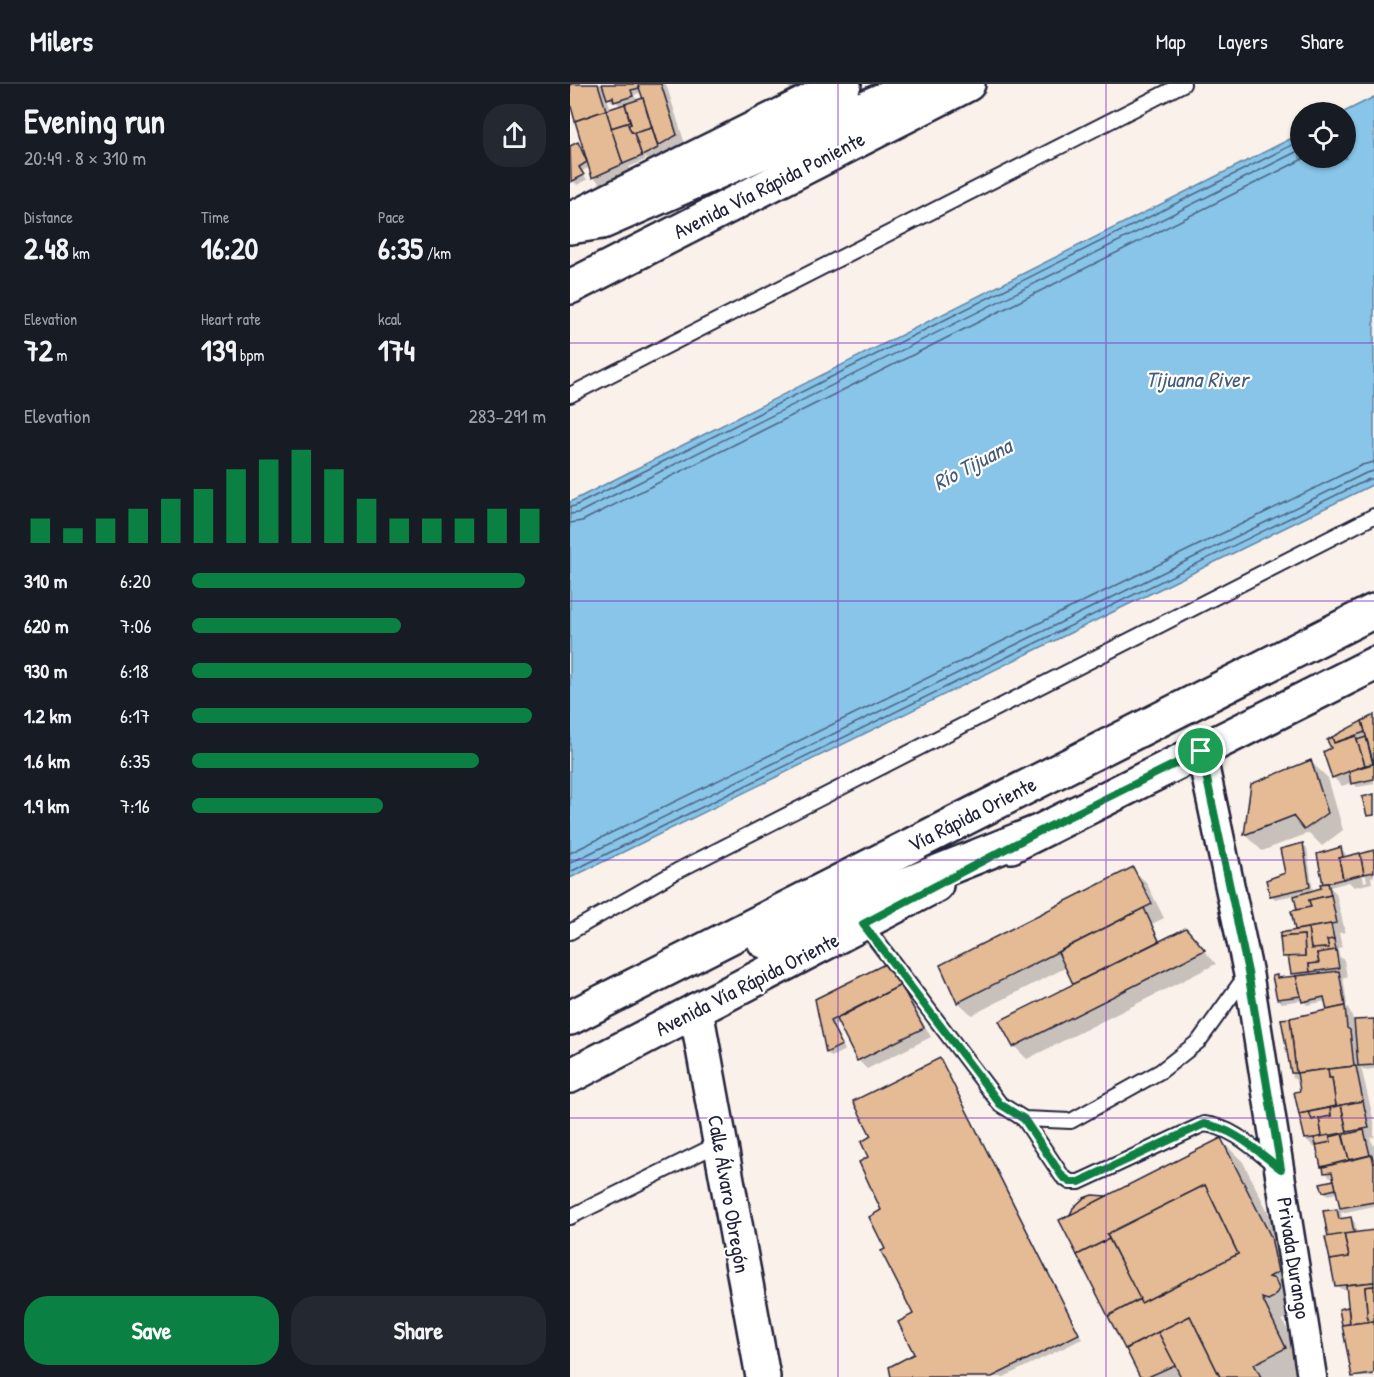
<!DOCTYPE html>
<html lang="en">
<head>
<meta charset="utf-8">
<style>
	:root { --surface:#171b24; --page:#242831; --text:#f1f3f6; --muted:#9ea1a6; --line:#363941; --accent:#0b8043 }
	body { margin:0; font-family:"Patrick Hand",sans-serif; background:var(--page); color:var(--text); height:100vh; display:flex; flex-direction:column; font-size:22px; white-space:nowrap }
	* { box-sizing:border-box; margin:0 }
	p { font-size:20px; color:var(--muted) }
	.icon { flex:none; width:33px; height:33px; fill:none; stroke:currentColor; stroke-width:2; stroke-linecap:round; stroke-linejoin:round }
	.map { position:relative; flex:1; overflow:hidden }
	.side { display:flex; flex-direction:column; background:var(--surface); width:570px }
	.side>* { flex:none }
	.tools { position:absolute; left:720px; top:18px; display:grid; gap:12px }
	.tools a { display:grid; place-items:center; width:66px; height:66px; border-radius:50%; background:var(--surface); box-shadow:0 2px 4px #0004; font-size:30px }
	.pin { position:absolute; display:grid; place-items:center; width:51px; height:51px; color:#fff; margin:-26px; border:3px solid #fff; border-radius:50%; box-shadow:0 2px 6px #0007 }
	.round { display:grid; place-items:center; flex:none; width:63px; height:63px; border-radius:24px; background:var(--page) }
	.head { display:flex; align-items:center; justify-content:space-between; height:102px; padding:0 24px }
	h1 { font-size:33px; font-weight:700; line-height:45px }
	.metrics { display:grid; grid-template-columns:repeat(3,1fr); gap:9px; height:102px; padding:6px 24px }
	.metrics div { display:grid; align-content:center }
	.metrics b { font-size:30px; font-weight:700 }
	.metrics small { font-size:16px; font-weight:400 }
	.metrics p { font-size:16px }
	.chart { height:168px; padding:12px 24px }
	.chart p { display:flex; justify-content:space-between }
	.chart svg { width:100%; height:108px; margin-top:6px; stroke:var(--accent); stroke-width:6 }
	.button { display:flex; gap:12px; margin-top:auto; padding:12px 24px }
	.button a { flex:1; height:69px; border-radius:24px; background:var(--accent); color:#fff; font-size:24px; font-weight:700; line-height:69px; text-align:center }
	.button a+a { background:var(--page); color:var(--text) }
	ul { padding:0 24px; list-style:none; font-size:20px }
	li { display:grid; grid-template-columns:96px 72px 1fr; align-items:center; height:45px }
	li i { height:15px; border-radius:8px; background:var(--accent) }
	header { display:flex; align-items:center; gap:36px; box-sizing:border-box; height:84px; padding:0 30px; background:var(--surface); border-bottom:2px solid var(--line) }
	header strong { font-size:28px }
	nav { display:flex; gap:33px; margin-inline-start:auto; font-size:21px }
	main { display:flex; flex:1; min-height:0 }
	.map>svg:first-child { display:block }
	.water { fill:#88c5e8; stroke:#5f84a3; stroke-width:1.5 }
	.shadow { fill:#0003; fill-rule:evenodd }
	.lines { fill:none; stroke-linecap:round; stroke-linejoin:round }
	.shore { stroke:#4b6380; stroke-width:1.5 }
	.building { fill:#e5bb95; stroke:#22223b; stroke-width:1.5 }
	.lane-casing { stroke:#22223b; stroke-width:18 }
	.street-casing { stroke:#22223b; stroke-width:33 }
	.secondary-casing { stroke:#22223b; stroke-width:38 }
	.highway-casing { stroke:#22223b; stroke-width:38 }
	.lane { stroke:#fff; stroke-width:14 }
	.street { stroke:#fff; stroke-width:28 }
	.secondary { stroke:#fff; stroke-width:33 }
	.highway { stroke:#fff; stroke-width:33 }
	.route-casing { stroke:#fff; stroke-width:12 }
	.route { stroke:#0b8043; stroke-width:8 }
	.grid { fill:none; stroke:#7b2cbf; stroke-width:1.5; stroke-opacity:0.55 }
	.labels { text-anchor:middle; dominant-baseline:central; stroke-width:4.5; stroke-linejoin:round; paint-order:stroke }
	.street-label { font-size:21px; fill:#22223b; stroke:#fff }
	.water-label { font-size:22px; font-style:italic; fill:#465b78; stroke:#fff }
</style>
</head>
<body>
<header>
<strong>Milers</strong>
<nav><a>Map</a><a>Layers</a><a>Share</a></nav>
</header>
<main>
<section class="side">
<div class="head"><div><h1>Evening run</h1><p>20:49 · 8 × 310 m</p></div><a class="round"><svg class="icon" aria-label="share" viewBox="0 0 24 24"><path d="M12 15V3M7 8l5-5 5 5M5 13v7h14v-7"/></svg></a></div>
<div class="metrics">
<div><p>Distance</p><b>2.48<small> km</small></b></div>
<div><p>Time</p><b>16:20</b></div>
<div><p>Pace</p><b>6:35<small> /km</small></b></div>
</div>
<div class="metrics">
<div><p>Elevation</p><b>72<small> m</small></b></div>
<div><p>Heart rate</p><b>139<small> bpm</small></b></div>
<div><p>kcal</p><b>174</b></div>
</div>
<div class="chart"><p><span>Elevation</span>283–291 m</p>
<svg viewBox="0 0 160 44" preserveAspectRatio="none"><path d="M5 44V34M15 44V38M25 44V34M35 44V30M45 44V26M55 44V22M65 44V14M75 44V10M85 44V6M95 44V14M105 44V26M115 44V34M125 44V34M135 44V34M145 44V30M155 44V30"/></svg>
</div>
<ul>
<li><b>310 m</b>6:20<i style="width:94%"></i></li>
<li><b>620 m</b>7:06<i style="width:59%"></i></li>
<li><b>930 m</b>6:18<i style="width:96%"></i></li>
<li><b>1.2 km</b>6:17<i style="width:96%"></i></li>
<li><b>1.6 km</b>6:35<i style="width:81%"></i></li>
<li><b>1.9 km</b>7:16<i style="width:54%"></i></li>
</ul>
<div class="button"><a>Save</a><a>Share</a></div>
</section>
<div class="map">
<svg width="804" height="1293" viewBox="0 0 804 1293">
	<rect width="100%" height="100%" fill="#faf1ea"/>
	<filter id="ink" filterUnits="userSpaceOnUse"><feTurbulence type="fractalNoise" baseFrequency=".0167" numOctaves="2"/><feDisplacementMap in="SourceGraphic" scale="12" xChannelSelector="R" yChannelSelector="G"/><feConvolveMatrix kernelMatrix="1 2 1 2 8 2 1 2 1" color-interpolation-filters="sRGB"/></filter>
	<g filter="url(#ink)">
		<!-- water -->
		<path class="water" d="M804,13V400L0,794V418L730,50V74H776L774,28Z"/>
		<!-- shadow -->
		<g class="shadow">
			<path d="M0,0H96L115,60L82,80L75,73V76L59,83L61,89L32,102L24,93L20,83L12,87L17,96L7,101L0,93V64L8,60L16,68L0,15ZM72,8L74,15L67,17L64,11ZM37,13L43,18L46,17L51,23L41,26Z"/>
			<path d="M215,0H236L222,7Z"/>
			<path d="M804,633V700L787,703L783,698L772,702L763,693L762,655L766,659L764,653Z"/>
			<path d="M741,678L758,694L773,746L752,762L739,749L692,767L676,751L682,701Z"/>
			<path d="M733,760L737,764L743,808L753,805L771,765L775,769L776,774L804,768V792L801,793L802,799L784,803L779,798L760,803L766,809L775,848L769,849L772,863L768,864L769,872L774,876L777,893H773L777,920L767,922V925L778,923L784,938L804,936V985L794,986L791,983L804,1038V1053L800,1054L804,1062V1122L771,1129L772,1136L781,1134L785,1139L787,1150L804,1147V1293H785L783,1290L771,1226L780,1224L778,1205H771L766,1201L755,1129L769,1126L768,1117H770L768,1109L758,1111L754,1107L766,1098L764,1092L760,1093L756,1089L752,1082L748,1063L745,1064L736,1055L726,1009L731,1008L730,999L723,994L713,937L758,927L756,917L737,921L733,916L712,919L708,915L707,893L709,896L727,893L722,889L721,880L713,872L727,847L723,828L729,827L725,811L705,815L701,811L717,790ZM790,779H793L797,797L794,798Z"/>
			<path d="M562,785L576,798L594,834L582,840L591,858L628,859L646,880L457,975L444,962L505,901L497,883L402,931L388,918Z"/>
			<path d="M323,884L361,953L297,985L288,976L269,938L263,942L275,966L261,973L257,969L247,916Z"/>
			<path d="M369,975L373,979L512,1255L434,1293H323L346,1271L345,1231L317,1166L313,1126L300,1074L303,1052Z"/>
			<path d="M651,1056L673,1078L722,1176L721,1237L712,1235L737,1286L723,1293H613L611,1291L606,1293H571L508,1170L536,1113Z"/>
		</g>
		<g class="lines">
			<!-- shore -->
			<g class="shore">
				<path d="M0,423L5,422L730,57"/>
				<path d="M0,430L8,429L730,66"/>
				<path d="M0,439L12,437L735,74"/>
				<path d="M0,769L792,381L804,378"/>
				<path d="M0,779L796,389L804,387"/>
				<path d="M0,788L799,395H804"/>
			</g>
		</g>
		<!-- building -->
		<g class="building">
			<path d="M0,0H28L36,26L5,37L0,19Z"/>
			<path d="M32,0H68L70,4L61,6L63,12L44,18L43,13L37,15Z"/>
			<path d="M68,0H91L107,51L88,62Z"/>
			<path d="M73,14L82,44L62,50L58,41L61,40L55,20Z"/>
			<path d="M55,20L60,38L41,44L36,26Z"/>
			<path d="M36,26L53,80L22,94L5,37Z"/>
			<path d="M60,38L61,40L58,41L61,48L64,49L72,72L53,80L41,44Z"/>
			<path d="M82,44L88,64L72,72L64,49Z"/>
			<path d="M8,58L17,78L9,83L14,91L1,98L0,62Z"/>
			<path d="M804,631V677L803,678L792,637Z"/>
			<path d="M792,637L795,648L764,659L762,653Z"/>
			<path d="M786,652L795,681L762,694L753,668L761,664L757,656L762,653L764,659Z"/>
			<path d="M796,653L803,680L795,681L787,656Z"/>
			<path d="M741,676L758,729L734,746L723,732L674,751L681,700Z"/>
			<path d="M804,677V695L781,700L779,687L803,680Z"/>
			<path d="M804,710V731L797,732L792,713Z"/>
			<path d="M733,759L740,803L700,812L696,796L715,789L710,765Z"/>
			<path d="M771,763L773,773L769,774L773,795L753,800L747,770Z"/>
			<path d="M804,766V788L794,790L790,770Z"/>
			<path d="M790,769L794,790L773,795L769,774Z"/>
			<path d="M563,783L582,820L387,919L370,881Z"/>
			<path d="M758,799L761,811L739,816L741,823L727,826L724,812L751,804L750,800Z"/>
			<path d="M761,811L767,839L725,846L721,827L741,823L739,816Z"/>
			<path d="M574,824L589,857L503,900L488,868Z"/>
			<path d="M761,840L764,855L757,856L759,864L741,865L738,844Z"/>
			<path d="M616,844L635,866L443,963L429,937Z"/>
			<path d="M738,844L741,865L759,864L757,856L764,855L766,866L747,869L749,879L739,880L740,888L721,890L718,872H735L734,851L710,853V849Z"/>
			<path d="M734,851L735,872L712,873L710,853Z"/>
			<path d="M766,866L769,884L740,888L739,880L749,879L747,869Z"/>
			<path d="M319,878L331,901L260,937L272,961L256,969L245,915Z"/>
			<path d="M769,887L775,922L757,926L754,913L732,918L726,892Z"/>
			<path d="M707,891V894L726,892L731,912L707,915L702,892Z"/>
			<path d="M331,901L354,944L287,977L266,935Z"/>
			<path d="M775,922L777,944L780,946L784,982L726,989L720,934Z"/>
			<path d="M720,934L726,989H721L711,935Z"/>
			<path d="M804,935V981L788,982L784,936Z"/>
			<path d="M370,974L509,1250L422,1293H321L319,1283L344,1270L328,1238L343,1230L311,1167L315,1165L299,1133L311,1126L289,1078L298,1073L291,1058L301,1052L283,1017Z"/>
			<path d="M786,982L793,1017L766,1022L762,994H759L758,985Z"/>
			<path d="M758,985L759,994H762L766,1022L729,1030L724,1008L730,1007L727,989Z"/>
			<path d="M793,1017L799,1044L777,1048L771,1021Z"/>
			<path d="M771,1021L777,1048L752,1053L749,1034L761,1032L760,1024Z"/>
			<path d="M760,1024L761,1032L742,1036L740,1033L739,1028Z"/>
			<path d="M739,1028L742,1036L749,1034L752,1053L735,1055L729,1030Z"/>
			<path d="M794,1046L800,1071L779,1076L773,1051Z"/>
			<path d="M772,1050L779,1076L751,1083L746,1061L761,1058L760,1053Z"/>
			<path d="M759,1051L761,1058L746,1061L744,1054Z"/>
			<path d="M651,1054L701,1153L708,1188L699,1193L705,1195L709,1205L704,1213L698,1216L692,1214L716,1264L684,1280L691,1293H650L620,1232L555,1265L538,1232L570,1215L571,1219L668,1170L635,1101L537,1150L539,1155L507,1171L489,1136Z"/>
			<path d="M802,1071L804,1081V1118L770,1124L762,1088L754,1089L753,1083Z"/>
			<path d="M764,1096L766,1105L753,1108L750,1099Z"/>
			<path d="M635,1101L668,1170L571,1219L537,1150Z"/>
			<path d="M522,1111L537,1112L500,1131L503,1124L514,1114Z"/>
			<path d="M767,1125L769,1135L781,1133L784,1149L758,1153L753,1127Z"/>
			<path d="M804,1146V1198L765,1202L760,1176L779,1173L774,1150Z"/>
			<path d="M774,1150L779,1173L760,1176L755,1153Z"/>
			<path d="M539,1155L570,1215L538,1232L507,1171Z"/>
			<path d="M804,1198V1202L795,1203L798,1238L780,1240L776,1201Z"/>
			<path d="M804,1202V1237L798,1238L795,1203Z"/>
			<path d="M778,1223L780,1240L772,1241L769,1225Z"/>
			<path d="M620,1232L650,1293H611L588,1248Z"/>
			<path d="M804,1237V1288L803,1290L782,1293L772,1241Z"/>
			<path d="M588,1248L605,1281L578,1293H570L556,1265Z"/>
		</g>
		<g class="lines">
			<defs>
				<g id="lane">
					<path d="M0,311L613,0"/>
					<path d="M293,839L430,1020L454,1035L501,1037L591,987L629,957L677,890"/>
					<path d="M0,848L107,787L804,432"/>
					<path d="M454,1035L492,1092L500,1098H509L634,1040C663,1043 684,1065 706,1082"/>
					<path d="M0,1133L150,1059"/>
				</g>
				<path id="street" d="M631,667L678,888L742,1293"/>
				<g id="secondary">
					<path d="M0,136L274,0"/>
					<path d="M441,762L804,580"/>
					<path d="M126,926L193,1293"/>
					<path d="M0,992L366,801"/>
				</g>
				<g id="highway">
					<path d="M0,143L32,138L349,0"/>
					<path d="M0,203L398,0"/>
					<path d="M194,857L466,749"/>
					<path d="M0,934L804,527"/>
				</g>
			</defs>
			<!-- lane casing -->
			<use href="#lane" class="lane-casing"/>
			<!-- street casing -->
			<use href="#street" class="street-casing"/>
			<!-- secondary casing -->
			<use href="#secondary" class="secondary-casing"/>
			<!-- highway casing -->
			<use href="#highway" class="highway-casing"/>
			<!-- lane -->
			<use href="#lane" class="lane"/>
			<!-- street -->
			<use href="#street" class="street"/>
			<!-- secondary -->
			<use href="#secondary" class="secondary"/>
			<!-- highway -->
			<use href="#highway" class="highway"/>
		</g>
	</g>
	<g class="lines" filter="url(#ink)">
		<defs>
			<path id="route" d="M631,667L678,888L711,1085C687,1067 664,1044 634,1040L509,1098H500L492,1092L454,1035L430,1020L293,840L466,749Z"/>
		</defs>
		<!-- route casing -->
		<use href="#route" class="route-casing"/>
		<!-- route -->
		<use href="#route" class="route"/>
	</g>
	<!-- grid -->
	<path class="grid" d="M268,0V1293M536,0V1293M0,259H804M0,517H804M0,776H804M0,1034H804"/>
	<g class="labels">
		<!-- street labels -->
		<g class="street-label">
			<text transform="translate(199 101) rotate(-27)">Avenida Vía Rápida Poniente</text>
			<text transform="translate(402 730) rotate(-27)">Vía Rápida Oriente</text>
			<text transform="translate(177 900) rotate(-27)">Avenida Vía Rápida Oriente</text>
			<text transform="translate(159 1110) rotate(80)">Calle Álvaro Obregón</text>
			<text transform="translate(724 1174) rotate(81)">Privada Durango</text>
		</g>
		<!-- water labels -->
		<g class="water-label">
			<text x="627" y="295">Tijuana River</text>
			<text transform="translate(402 380) rotate(-28)">Río Tijuana</text>
		</g>
	</g>
</svg>
<div class="tools">
<a><svg class="icon" aria-label="locate" viewBox="0 0 24 24"><circle cx="12" cy="12" r="6"/><path d="M12 2v4M12 18v4M2 12h4M18 12h4"/></svg></a>
</div>
<div class="pin" style="left:631px;top:667px;background:#1e9e55"><svg class="icon" aria-label="arrive" viewBox="0 0 24 24"><path d="M6 21V4h12l-3 4 3 4H6"/></svg></div>
</div>
</main>
</body>
</html>
